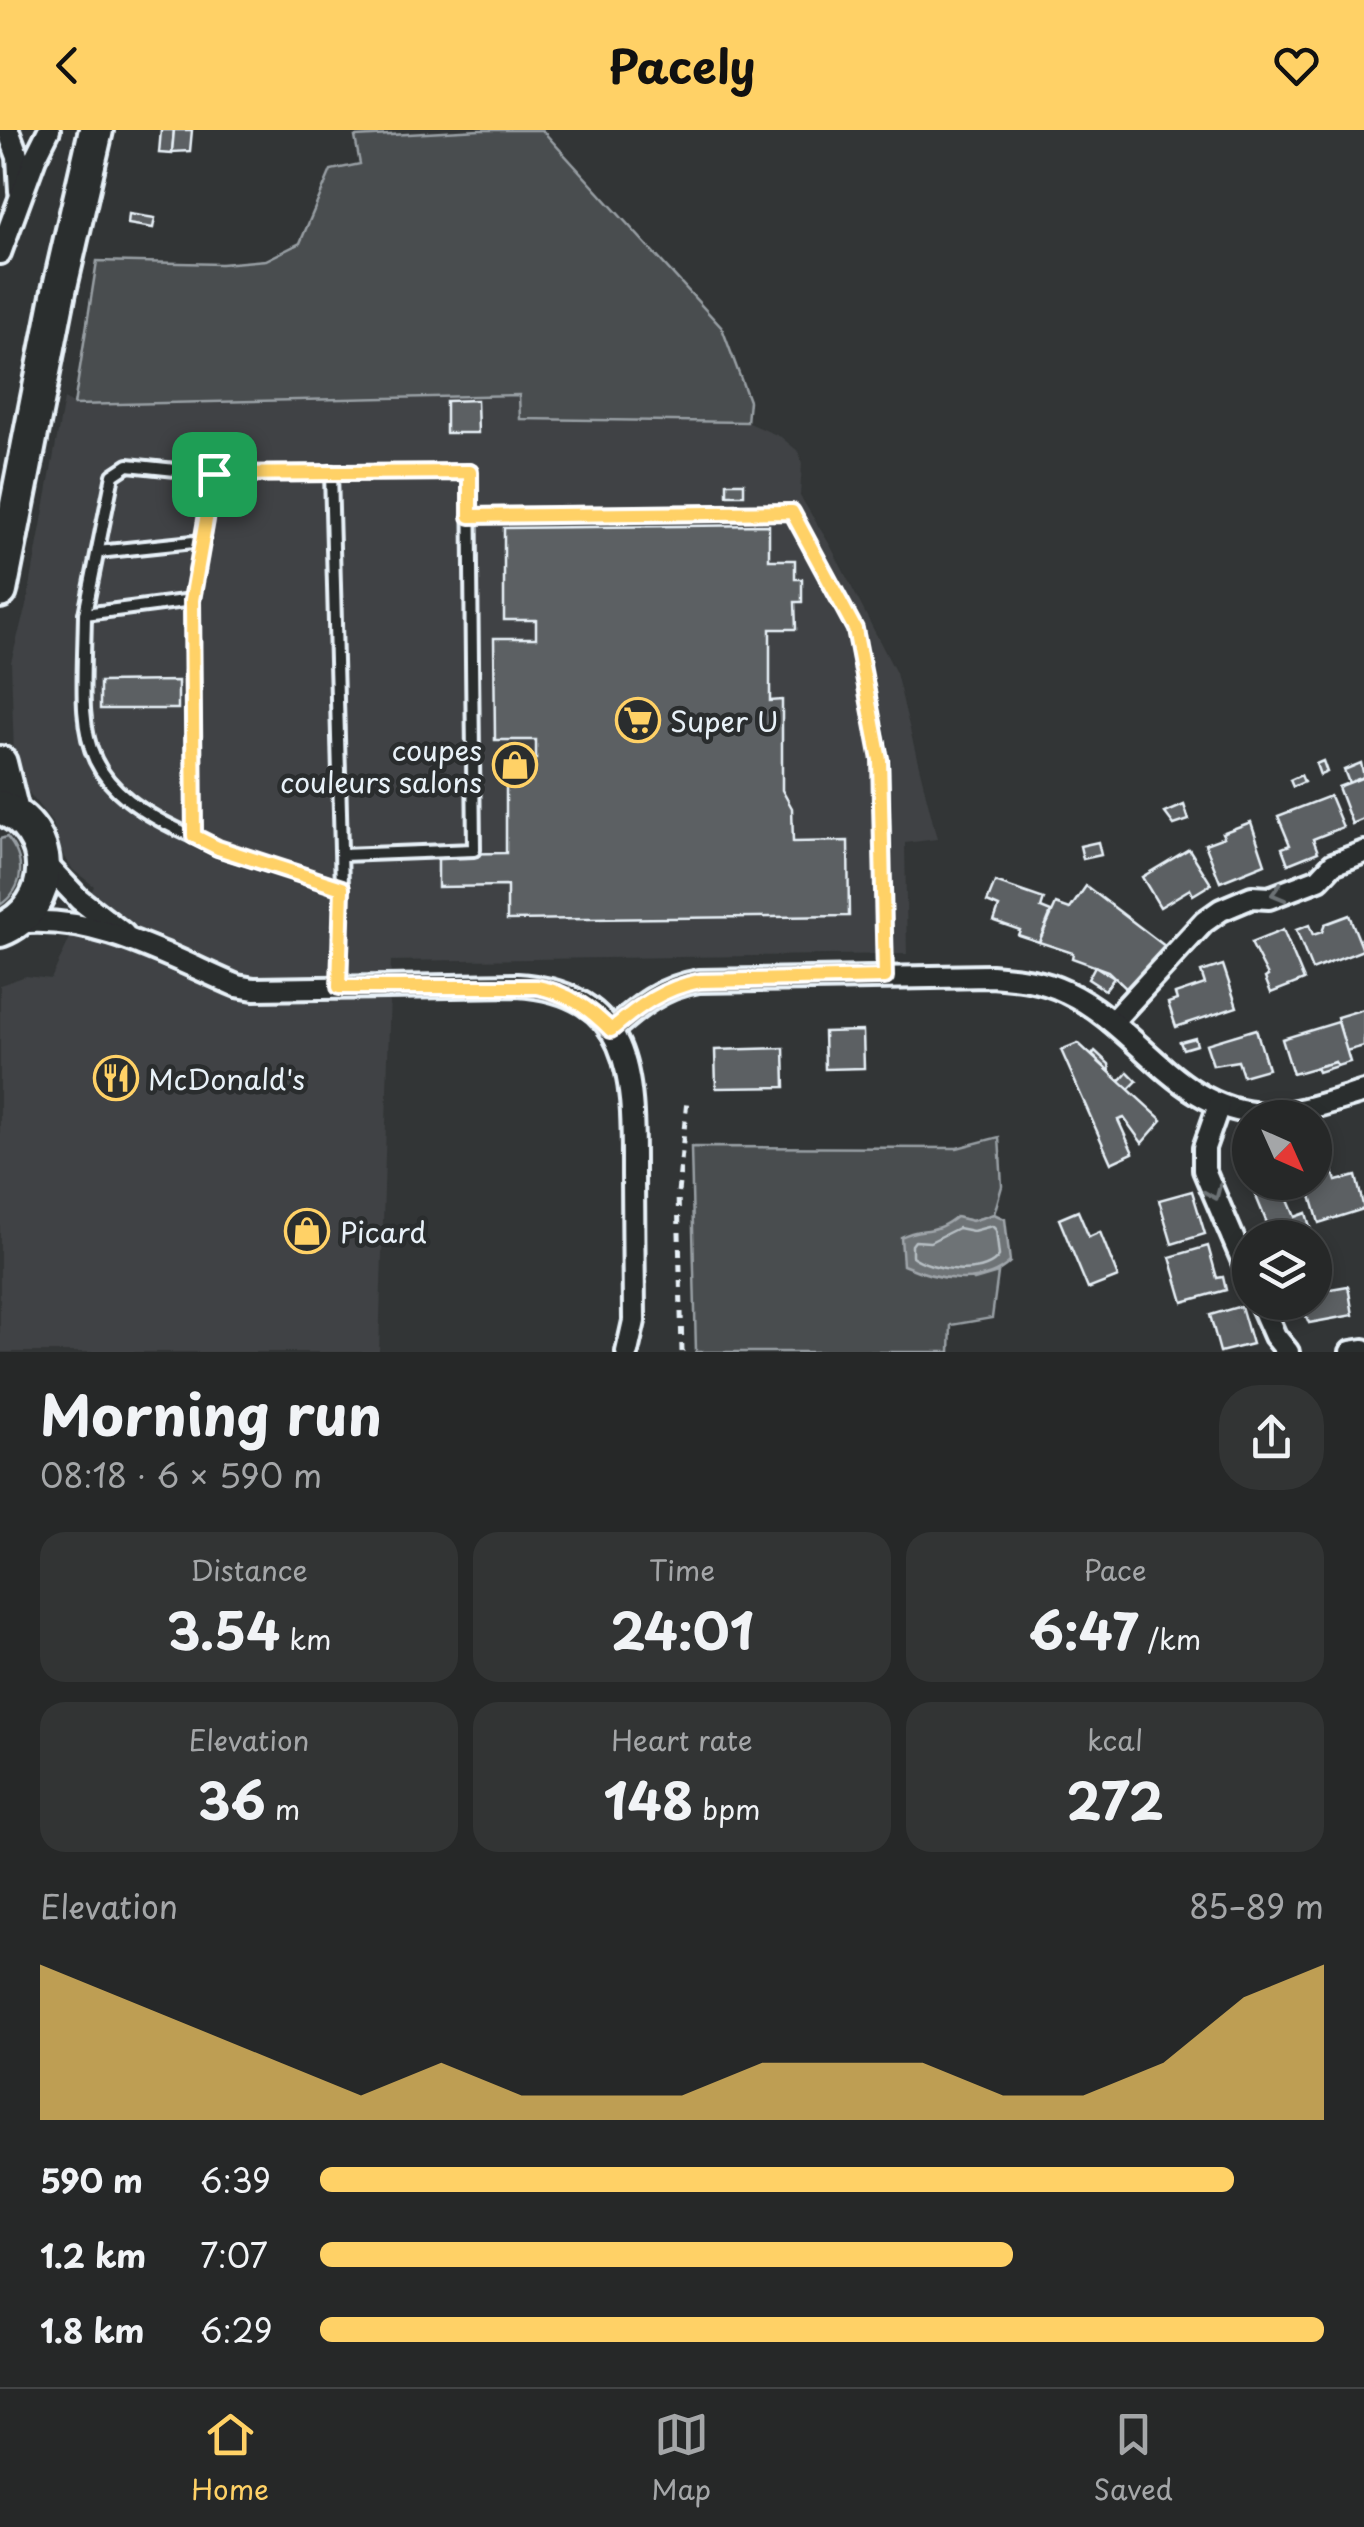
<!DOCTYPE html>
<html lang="en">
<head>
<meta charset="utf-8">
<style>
	:root { --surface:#262828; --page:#323434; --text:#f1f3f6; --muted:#a4a6a8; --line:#424445; --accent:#ffd166 }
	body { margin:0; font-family:"Playpen Sans",sans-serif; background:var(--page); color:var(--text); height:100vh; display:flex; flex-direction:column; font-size:38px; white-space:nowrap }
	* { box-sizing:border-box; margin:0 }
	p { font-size:32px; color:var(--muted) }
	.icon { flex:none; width:55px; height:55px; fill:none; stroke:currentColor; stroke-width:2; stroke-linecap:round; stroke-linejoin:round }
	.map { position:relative; height:1222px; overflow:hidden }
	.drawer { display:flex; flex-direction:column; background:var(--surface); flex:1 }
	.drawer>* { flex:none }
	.needle { width:65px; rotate:135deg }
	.tools { position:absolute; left:1232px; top:970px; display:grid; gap:20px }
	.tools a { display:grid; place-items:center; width:100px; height:100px; border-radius:50%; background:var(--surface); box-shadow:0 5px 15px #0003,0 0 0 2px var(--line); font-size:50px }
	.pin { position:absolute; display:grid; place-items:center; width:85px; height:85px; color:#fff; margin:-42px; border-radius:20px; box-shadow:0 5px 15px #0006 }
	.round { display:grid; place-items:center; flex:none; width:105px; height:105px; border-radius:40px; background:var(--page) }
	.overview { display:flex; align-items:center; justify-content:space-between; height:170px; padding:0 40px }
	h1 { font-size:55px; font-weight:700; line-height:75px }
	.stats { display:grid; grid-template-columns:repeat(3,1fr); gap:15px; height:170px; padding:10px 40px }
	.stats div { display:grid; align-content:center; border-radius:25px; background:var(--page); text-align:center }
	.stats b { font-size:50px; font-weight:700 }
	.stats small { font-size:28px; font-weight:400 }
	.stats p { font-size:28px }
	.chart { height:280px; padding:20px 40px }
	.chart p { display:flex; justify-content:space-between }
	.chart svg { width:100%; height:180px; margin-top:10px; fill:var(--accent); opacity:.7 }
	ul { padding:0 40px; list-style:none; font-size:32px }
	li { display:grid; grid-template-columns:160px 120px 1fr; align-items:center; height:75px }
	li i { height:25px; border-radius:12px; background:var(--accent) }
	header { display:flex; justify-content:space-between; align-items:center; height:130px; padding:0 40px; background:var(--accent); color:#111; font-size:45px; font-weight:700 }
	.tabs { display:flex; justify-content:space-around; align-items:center; height:140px; border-top:2px solid var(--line); background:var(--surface); font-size:28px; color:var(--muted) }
	.tabs a { display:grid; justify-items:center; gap:5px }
	.tabs .active { color:var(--accent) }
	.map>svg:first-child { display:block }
	.built { fill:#3f4244 }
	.green { fill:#494d4f; stroke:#989fa4; stroke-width:2.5 }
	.water { fill:#6e7376; stroke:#9fa5aa; stroke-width:2.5 }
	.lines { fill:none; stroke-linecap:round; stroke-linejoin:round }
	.shore { stroke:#b7bfc4; stroke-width:2.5 }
	.building { fill:#5c6063; stroke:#e8f1f8; stroke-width:2.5 }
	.service-casing { stroke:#e8f1f8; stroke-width:18 }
	.minor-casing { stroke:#e8f1f8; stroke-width:28 }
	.primary-casing { stroke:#e8f1f8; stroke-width:40 }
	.path { stroke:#e8f1f8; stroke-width:5; stroke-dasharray:8 8; stroke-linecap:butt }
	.service { stroke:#2a2d2e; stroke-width:10 }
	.minor { stroke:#2a2d2e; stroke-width:20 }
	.primary { stroke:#2a2d2e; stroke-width:32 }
	.oneway { stroke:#6c7275 }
	.route-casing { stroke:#fff; stroke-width:20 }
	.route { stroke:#ffd166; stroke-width:12 }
	.labels { text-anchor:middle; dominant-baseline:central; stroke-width:9; stroke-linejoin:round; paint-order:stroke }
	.poi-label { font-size:28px; fill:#e8f1f8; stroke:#2a2d2e; text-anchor:start }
</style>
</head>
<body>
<header><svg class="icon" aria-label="back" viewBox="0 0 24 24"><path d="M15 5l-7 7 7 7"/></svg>Pacely<svg class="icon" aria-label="heart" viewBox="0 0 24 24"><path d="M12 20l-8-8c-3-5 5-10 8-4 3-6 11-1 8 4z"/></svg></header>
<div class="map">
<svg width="1364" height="1222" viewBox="0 0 1364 1222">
	<rect width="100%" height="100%" fill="#323536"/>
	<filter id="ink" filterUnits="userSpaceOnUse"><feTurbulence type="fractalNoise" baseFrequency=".01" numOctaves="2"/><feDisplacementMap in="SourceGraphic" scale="20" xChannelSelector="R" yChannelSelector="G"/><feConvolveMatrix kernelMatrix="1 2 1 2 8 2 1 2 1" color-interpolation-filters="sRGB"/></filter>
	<g filter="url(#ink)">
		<!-- built -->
		<path class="built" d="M519,265L521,289L747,292L781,307L799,322L802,334L800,366L830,415L896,543L937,709L905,713L907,824L391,831L379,1222H0V855L26,846L51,849L94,756L73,740L64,727L53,694L19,650L14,627L11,532L28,467L64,269L75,275Z"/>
		<!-- green -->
		<g class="green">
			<path d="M480,0H542L722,198L749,271L747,292L520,289L519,265L74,275L97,131L221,134L266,130L300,113L331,40L360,34L355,7Z"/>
			<path d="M7,707C26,730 25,758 0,775V709Z"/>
			<path d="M999,1007L1002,1056L994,1084L972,1091L956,1087L943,1097L927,1103L974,1150L998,1143L992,1188L951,1195L950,1222H696L691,1017L957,1018Z"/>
		</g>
		<!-- water -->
		<path class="water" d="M994,1084L1005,1089L1010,1132C982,1159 935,1149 903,1135L901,1107C923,1096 932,1106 956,1087L972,1091Z"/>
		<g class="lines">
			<!-- shore -->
			<path class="shore" d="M992,1096L996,1100L999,1126C984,1148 931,1140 912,1126V1115L915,1111L930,1112L958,1098L973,1101Z"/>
		</g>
		<!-- building -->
		<g class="building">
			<path d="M161,0H174L172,24L159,23Z"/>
			<path d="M174,0H192L190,21L172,22Z"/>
			<path d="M129,84L155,88L153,98L128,94Z"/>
			<path d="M477,270L478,303H446V271Z"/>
			<path d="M205,315L224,316V326L204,325Z"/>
			<rect x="727" y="353" width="17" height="12"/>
			<path d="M769,395V430H795V449H802V472H795L796,499H770V571L782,570V660L792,678L793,712L848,711L849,786L507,790V756L438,757V724L506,723V629H536V610H495L494,508H536V490H504V398Z"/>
			<path d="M178,551V579H100V552Z"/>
			<path d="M1323,631L1327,642L1320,645L1316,634Z"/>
			<path d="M1361,633L1364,647L1349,653L1344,640Z"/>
			<path d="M1301,645L1304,652L1293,657L1290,650Z"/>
			<path d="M1364,647V689L1352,694L1338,657Z"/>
			<path d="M1330,666L1343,697L1313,709L1318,722L1288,734L1282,718L1290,715L1278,686Z"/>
			<path d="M1184,675L1189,690L1174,695L1165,683Z"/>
			<path d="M1251,692L1265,734L1220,752L1205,714L1224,707L1222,703Z"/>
			<path d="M1098,712L1101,725L1083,729L1080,716Z"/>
			<path d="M1189,719L1211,754L1193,765L1190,759L1160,777L1142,747Z"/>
			<path d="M995,752L1044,769L1041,778L1051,782L1039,812L1018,805L1020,800L994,791L999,777L987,772Z"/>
			<path d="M1086,756L1170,820L1131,863L1108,841L1072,828L1073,823L1039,812L1056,774L1070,779Z"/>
			<path d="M1349,785L1363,820L1312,840L1296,800L1309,795L1313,805L1322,802L1325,794Z"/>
			<path d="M1283,800L1304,850L1271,863L1265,848L1268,846L1251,813Z"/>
			<path d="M1223,835L1237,877L1176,897L1168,873L1177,870L1175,864L1205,854L1201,842Z"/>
			<path d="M1095,836L1114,848L1105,860L1088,849Z"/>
			<path d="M1364,879V916L1346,921L1337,887Z"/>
			<path d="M1338,892L1350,932L1337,936L1335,932L1293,944L1282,909Z"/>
			<path d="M1256,899L1268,939L1243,946L1238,931L1213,935L1206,914Z"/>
			<path d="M863,901L864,938L825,939L824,902Z"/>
			<path d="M1195,908L1197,915L1183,919L1180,912Z"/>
			<path d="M1078,913L1162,990L1142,1013L1124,988L1118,990L1133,1023L1111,1033L1061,920Z"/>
			<path d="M784,918L785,957L716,958L715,920Z"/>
			<path d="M1095,921L1109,934L1110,942L1092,925Z"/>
			<path d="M1335,932L1337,936L1318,942L1316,937Z"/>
			<path d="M1128,942L1137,951L1129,959L1120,951Z"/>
			<path d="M1233,1007L1247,1010L1246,1018L1232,1016Z"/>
			<path d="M1332,1039L1336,1051L1356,1046L1364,1079L1319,1093L1307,1052H1315V1043Z"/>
			<path d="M1281,1053L1295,1087L1306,1083L1312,1104L1303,1108H1279L1275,1097L1269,1098L1255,1064Z"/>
			<path d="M1192,1061L1205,1104L1172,1114L1159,1070Z"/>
			<path d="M1078,1081L1089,1107L1100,1102L1118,1147L1088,1159L1059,1089Z"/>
			<path d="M1208,1116L1217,1148L1223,1147L1226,1160L1183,1172L1170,1127Z"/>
			<path d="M1321,1143L1327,1160L1319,1161L1315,1144Z"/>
			<path d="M1315,1152L1319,1161L1348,1156L1353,1185L1309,1193L1300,1172H1315Z"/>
			<path d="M1241,1176L1252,1214L1220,1222L1210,1185Z"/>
		</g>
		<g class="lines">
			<defs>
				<g id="service">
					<path d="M331,342L342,758L339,857"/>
					<path d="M470,386L792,382L855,499L881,630L885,847"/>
					<path d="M98,422L203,411"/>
					<path d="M192,470L85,484C83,607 68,651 194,707"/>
					<path d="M85,484L113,345L128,335L214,344"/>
					<path d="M342,725L474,720L470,342L214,344L192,470L194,707L218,719L342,758"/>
				</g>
				<g id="minor">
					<path d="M8,0L18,27L20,61"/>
					<path d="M0,123L35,28L49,0"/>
					<path d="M44,732L79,769L124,804"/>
					<path d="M16,793C95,784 167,826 237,856L254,859L517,855C636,863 633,951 633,1044C633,1093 634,1142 634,1191L627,1222"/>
					<path d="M1112,892L1204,792L1221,780L1252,767L1269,768L1319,749L1333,734L1364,722"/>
					<path d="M611,901C639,876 662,857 699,851L991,846C1017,848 1042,850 1066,862C1139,896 1177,982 1266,984C1299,984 1332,971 1364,962"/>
					<path d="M1219,975L1204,1018V1040L1250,1148"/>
					<path d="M1260,1172L1275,1206L1288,1222"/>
					<path d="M1351,1222L1364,1220"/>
				</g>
				<g id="primary">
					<path d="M0,461L59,161L96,0"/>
					<path d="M0,633L12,682"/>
					<path d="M0,677C58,700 57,777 0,800"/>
				</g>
			</defs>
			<!-- service casing -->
			<use href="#service" class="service-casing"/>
			<!-- minor casing -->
			<use href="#minor" class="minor-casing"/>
			<!-- primary casing -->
			<use href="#primary" class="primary-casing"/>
			<!-- path -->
			<path class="path" d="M682,1222L678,1063L687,970"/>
			<!-- service -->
			<use href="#service" class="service"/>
			<!-- minor -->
			<use href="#minor" class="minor"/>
			<!-- primary -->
			<use href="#primary" class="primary"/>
		</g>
		<!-- one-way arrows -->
		<defs><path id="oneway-chevron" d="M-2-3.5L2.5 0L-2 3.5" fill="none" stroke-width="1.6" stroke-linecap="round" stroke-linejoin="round" transform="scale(2.5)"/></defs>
		<g class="oneway">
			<use href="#oneway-chevron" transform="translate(1278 763) rotate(164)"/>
			<use href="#oneway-chevron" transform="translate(1214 1063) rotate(67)"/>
		</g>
	</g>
	<g class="lines" filter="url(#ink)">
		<defs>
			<path id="route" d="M470,342V386L792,382L855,499L880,630L885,847L700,851C663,858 639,876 611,900C589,878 568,863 537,857H339L342,758L218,718L194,706L192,470L214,344Z"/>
		</defs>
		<!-- route casing -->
		<use href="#route" class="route-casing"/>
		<!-- route -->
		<use href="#route" class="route"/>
	</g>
	<!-- icons -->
	<defs>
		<symbol id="supermarket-ring" viewBox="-11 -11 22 22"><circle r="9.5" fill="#2a2d2e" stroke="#ffd166" stroke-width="1.5"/><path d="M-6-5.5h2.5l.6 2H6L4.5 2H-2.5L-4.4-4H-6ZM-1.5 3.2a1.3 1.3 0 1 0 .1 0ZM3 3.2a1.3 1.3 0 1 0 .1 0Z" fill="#ffd166"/></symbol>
		<symbol id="shop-ring" viewBox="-11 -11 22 22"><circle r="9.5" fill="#2a2d2e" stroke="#ffd166" stroke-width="1.5"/><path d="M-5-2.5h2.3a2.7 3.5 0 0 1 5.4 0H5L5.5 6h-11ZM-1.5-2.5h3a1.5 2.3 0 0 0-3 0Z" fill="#ffd166"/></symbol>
		<symbol id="restaurant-ring" viewBox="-11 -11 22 22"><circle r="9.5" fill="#2a2d2e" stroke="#ffd166" stroke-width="1.5"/><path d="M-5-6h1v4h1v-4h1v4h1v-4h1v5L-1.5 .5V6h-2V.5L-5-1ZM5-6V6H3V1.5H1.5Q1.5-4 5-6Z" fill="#ffd166"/></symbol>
	</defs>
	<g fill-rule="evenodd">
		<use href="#supermarket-ring" x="613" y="565" width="50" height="50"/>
		<use href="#shop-ring" x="490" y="610" width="50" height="50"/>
		<use href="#restaurant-ring" x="91" y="923" width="50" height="50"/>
		<use href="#shop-ring" x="282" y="1076" width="50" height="50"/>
	</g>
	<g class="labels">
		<!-- poi labels -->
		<g class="poi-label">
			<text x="670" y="590">Super U</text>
			<text x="482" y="619" text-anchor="end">coupes<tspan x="482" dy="32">couleurs salons</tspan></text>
			<text x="148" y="948">McDonald's</text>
			<text x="340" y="1101">Picard</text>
		</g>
	</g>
</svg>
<div class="tools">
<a><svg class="needle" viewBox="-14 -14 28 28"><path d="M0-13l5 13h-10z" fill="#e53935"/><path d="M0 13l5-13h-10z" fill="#a4a6a8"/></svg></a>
<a><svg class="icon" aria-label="layers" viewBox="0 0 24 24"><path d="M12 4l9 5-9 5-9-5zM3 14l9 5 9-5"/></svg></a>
</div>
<div class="pin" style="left:214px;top:344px;background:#1e9e55"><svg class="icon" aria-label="arrive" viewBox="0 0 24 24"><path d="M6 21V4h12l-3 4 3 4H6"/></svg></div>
</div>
<section class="drawer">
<div class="overview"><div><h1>Morning run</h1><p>08:18 · 6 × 590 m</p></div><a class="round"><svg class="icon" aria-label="share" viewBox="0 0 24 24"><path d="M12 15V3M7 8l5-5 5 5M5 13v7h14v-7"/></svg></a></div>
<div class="stats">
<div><p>Distance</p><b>3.54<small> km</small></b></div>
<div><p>Time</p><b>24:01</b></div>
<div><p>Pace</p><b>6:47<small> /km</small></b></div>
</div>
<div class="stats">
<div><p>Elevation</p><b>36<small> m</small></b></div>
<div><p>Heart rate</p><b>148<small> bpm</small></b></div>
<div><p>kcal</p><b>272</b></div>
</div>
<div class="chart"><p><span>Elevation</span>85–89 m</p>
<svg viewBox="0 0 160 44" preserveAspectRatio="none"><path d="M0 44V6L10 14L20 22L30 30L40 38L50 30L60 38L70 38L80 38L90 30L100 30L110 30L120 38L130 38L140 30L150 14L160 6V44z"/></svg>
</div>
<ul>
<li><b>590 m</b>6:39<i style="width:91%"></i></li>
<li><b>1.2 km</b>7:07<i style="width:69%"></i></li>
<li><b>1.8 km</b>6:29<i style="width:100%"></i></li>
</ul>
</section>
<nav class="tabs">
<a class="active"><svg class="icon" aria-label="home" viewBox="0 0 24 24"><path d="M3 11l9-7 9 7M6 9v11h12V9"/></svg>Home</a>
<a><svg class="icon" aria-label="map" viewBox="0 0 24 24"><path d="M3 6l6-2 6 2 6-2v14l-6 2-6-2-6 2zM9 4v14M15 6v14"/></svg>Map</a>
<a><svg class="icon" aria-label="saved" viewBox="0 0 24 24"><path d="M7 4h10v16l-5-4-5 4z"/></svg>Saved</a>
</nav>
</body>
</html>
